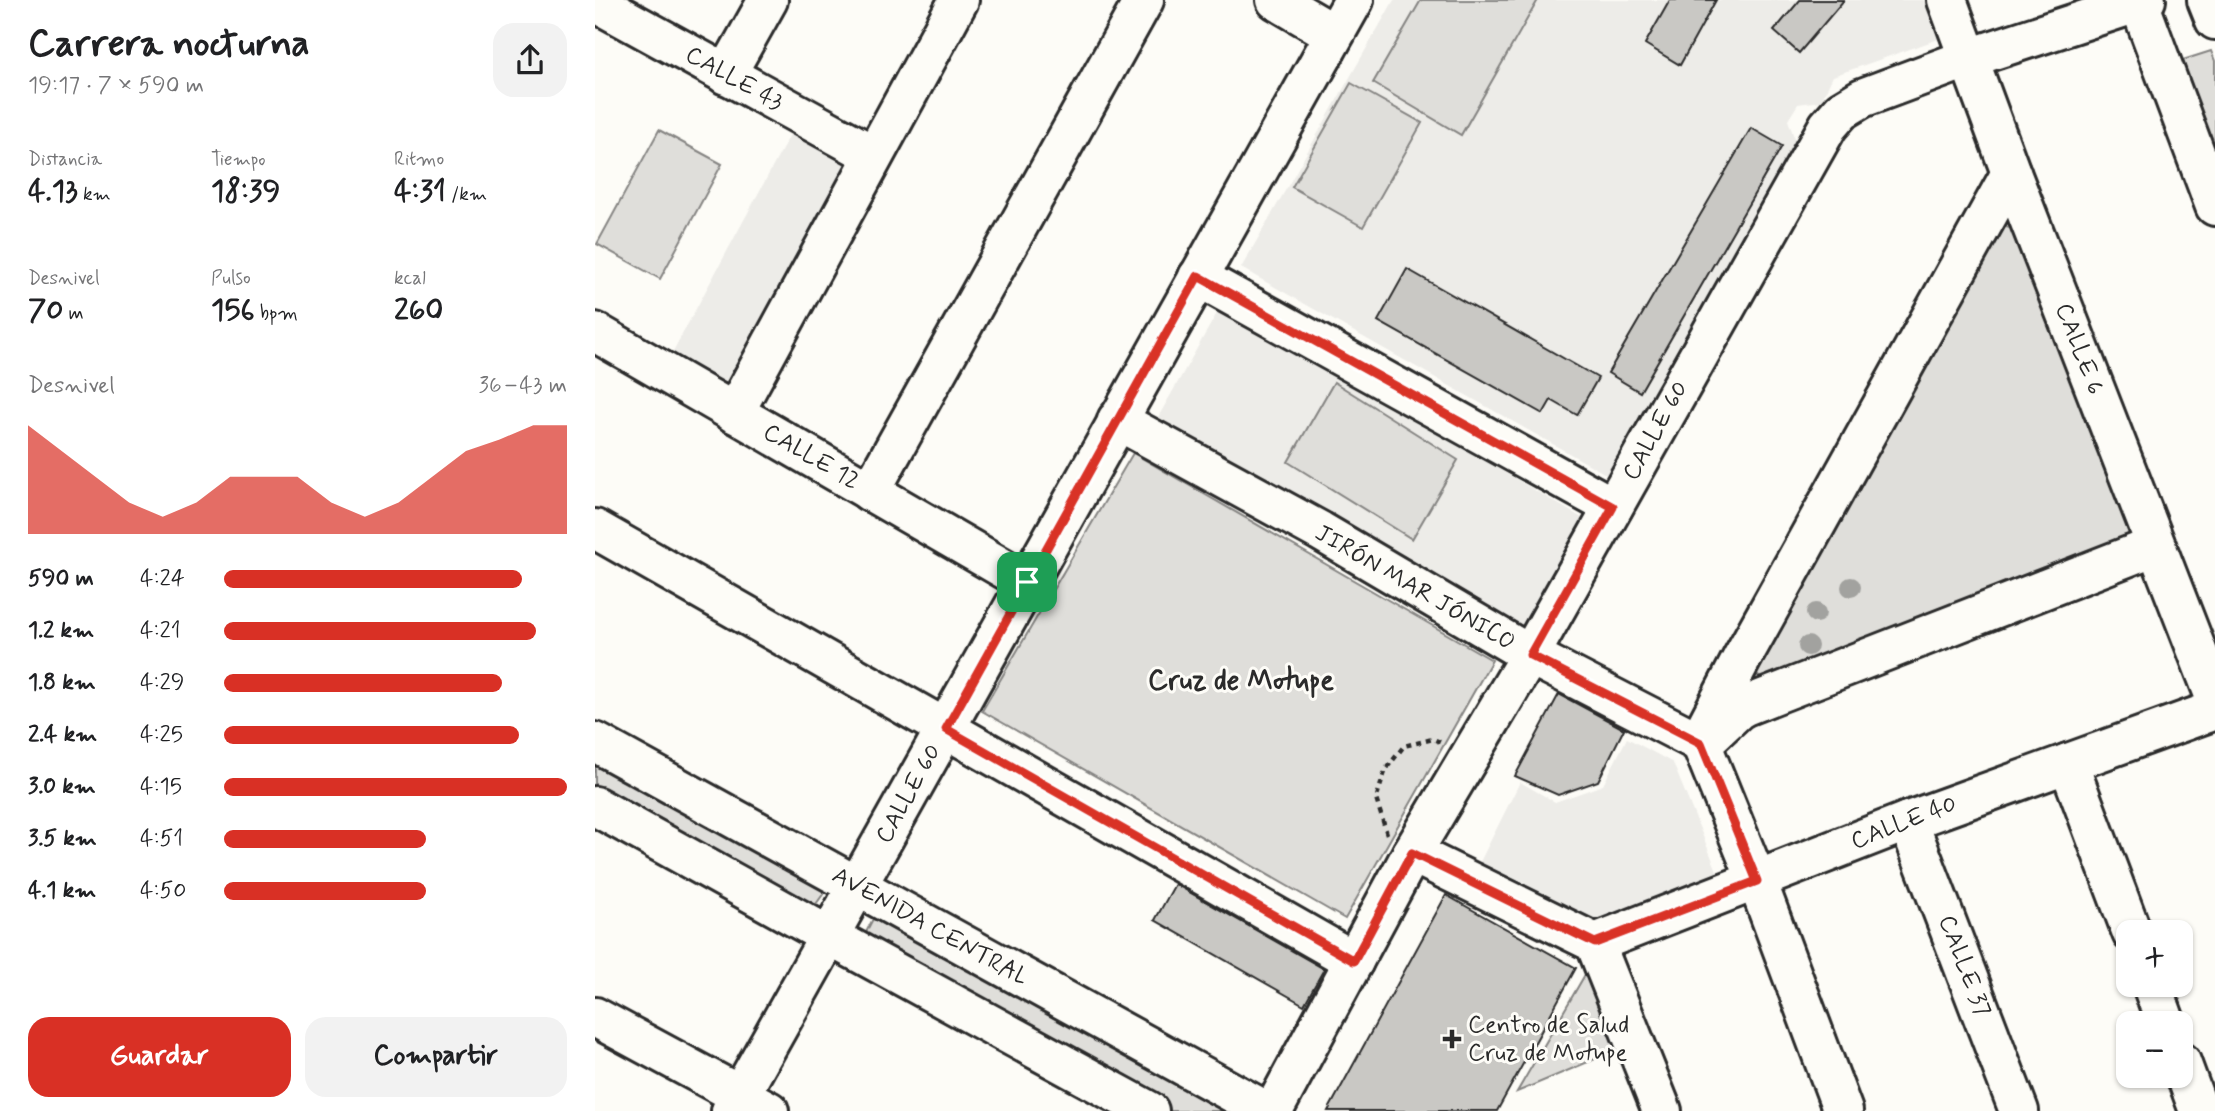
<!DOCTYPE html>
<html lang="es">
<head>
<meta charset="utf-8">
<style>
	:root { --surface:#fff; --page:#f2f2f2; --text:#202124; --muted:#757577; --accent:#d93025 }
	body { margin:0; font-family:Mynerve,sans-serif; background:var(--page); color:var(--text); height:100vh; display:flex; flex-direction:column; font-size:26px; white-space:nowrap }
	* { box-sizing:border-box; margin:0 }
	p { font-size:23px; color:var(--muted) }
	.icon { flex:none; width:38px; height:38px; fill:none; stroke:currentColor; stroke-width:2; stroke-linecap:round; stroke-linejoin:round }
	.map { position:relative; flex:1; overflow:hidden }
	.side { display:flex; flex-direction:column; background:var(--surface); width:595px }
	.side>* { flex:none }
	.buttons { position:absolute; left:1521px; top:920px; display:grid; gap:14px }
	.buttons a { display:grid; place-items:center; width:77px; height:77px; border-radius:14px; background:var(--surface); box-shadow:0 2px 5px #0004; font-size:35px }
	.pin { position:absolute; display:grid; place-items:center; width:60px; height:60px; color:#fff; margin:-30px; border-radius:14px; box-shadow:0 4px 10px #0006 }
	.round { display:grid; place-items:center; flex:none; width:74px; height:74px; border-radius:21px; background:var(--page) }
	.head { display:flex; align-items:center; justify-content:space-between; height:119px; padding:0 28px }
	h1 { font-size:38px; font-weight:800; line-height:52px }
	.figures { display:grid; grid-template-columns:repeat(3,1fr); gap:10px; height:119px; padding:7px 28px }
	.figures div { display:grid; align-content:center }
	.figures b { font-size:30px; font-weight:800 }
	.figures small { font-size:19px; font-weight:400 }
	.figures p { font-size:19px }
	.chart { height:196px; padding:14px 28px }
	.chart p { display:flex; justify-content:space-between }
	.chart svg { width:100%; height:126px; margin-top:7px; fill:var(--accent); opacity:.7 }
	.cta { display:flex; gap:14px; margin-top:auto; padding:14px 28px }
	.cta a { flex:1; height:80px; border-radius:21px; background:var(--accent); color:#fff; font-size:28px; font-weight:800; line-height:80px; text-align:center }
	.cta a+a { background:var(--page); color:var(--text) }
	ul { padding:0 28px; list-style:none; font-size:23px }
	li { display:grid; grid-template-columns:112px 84px 1fr; align-items:center; height:52px }
	li i { height:18px; border-radius:9px; background:var(--accent) }
	main { display:flex; flex:1; min-height:0 }
	.map>svg:first-child { display:block }
	.built { fill:#edece8 }
	.green { fill:#dfdeda; stroke:#858482; stroke-width:2 }
	.building { fill:#c9c8c4; stroke:#2b2b2b; stroke-width:2 }
	.lines { fill:none; stroke-linecap:round; stroke-linejoin:round }
	.minor-casing { stroke:#2b2b2b; stroke-width:44 }
	.major-casing { stroke:#2b2b2b; stroke-width:44 }
	.path { stroke:#2b2b2b; stroke-width:4.5; stroke-dasharray:5 5; stroke-linecap:butt }
	.minor { stroke:#fdfcf7; stroke-width:38 }
	.major { stroke:#fdfcf7; stroke-width:38 }
	.tree { fill:#a2a29f }
	.route-casing { stroke:#fff; stroke-width:14 }
	.route { stroke:#d93025; stroke-width:9 }
	.poi-dot { fill:#2b2b2b; stroke:#fdfcf7; stroke-width:2.5 }
	.labels { text-anchor:middle; dominant-baseline:central; stroke-width:6; stroke-linejoin:round; paint-order:stroke }
	.street-label { font-size:24px; fill:#2b2b2b; stroke:#fdfcf7 }
	.poi-label { font-size:24px; fill:#2b2b2b; stroke:#fdfcf7; text-anchor:start }
	.quarter-label { font-size:28px; font-weight:bold; fill:#2b2b2b; stroke:#fdfcf7 }
</style>
</head>
<body>
<main>
<section class="side">
<div class="head"><div><h1>Carrera nocturna</h1><p>19:17 · 7 × 590 m</p></div><a class="round"><svg class="icon" aria-label="share" viewBox="0 0 24 24"><path d="M12 15V3M7 8l5-5 5 5M5 13v7h14v-7"/></svg></a></div>
<div class="figures">
<div><p>Distancia</p><b>4.13<small> km</small></b></div>
<div><p>Tiempo</p><b>18:39</b></div>
<div><p>Ritmo</p><b>4:31<small> /km</small></b></div>
</div>
<div class="figures">
<div><p>Desnivel</p><b>70<small> m</small></b></div>
<div><p>Pulso</p><b>156<small> bpm</small></b></div>
<div><p>kcal</p><b>260</b></div>
</div>
<div class="chart"><p><span>Desnivel</span>36–43 m</p>
<svg viewBox="0 0 160 44" preserveAspectRatio="none"><path d="M0 44V6L10 15L20 24L30 33L40 38L50 33L60 24L70 24L80 24L90 33L100 38L110 33L120 24L130 15L140 11L150 6L160 6V44z"/></svg>
</div>
<ul>
<li><b>590 m</b>4:24<i style="width:87%"></i></li>
<li><b>1.2 km</b>4:21<i style="width:91%"></i></li>
<li><b>1.8 km</b>4:29<i style="width:81%"></i></li>
<li><b>2.4 km</b>4:25<i style="width:86%"></i></li>
<li><b>3.0 km</b>4:15<i style="width:100%"></i></li>
<li><b>3.5 km</b>4:51<i style="width:59%"></i></li>
<li><b>4.1 km</b>4:50<i style="width:59%"></i></li>
</ul>
<div class="cta"><a>Guardar</a><a>Compartir</a></div>
</section>
<div class="map">
<svg width="1620" height="1111" viewBox="0 0 1620 1111">
	<rect width="100%" height="100%" fill="#fdfcf7"/>
	<filter id="ink" filterUnits="userSpaceOnUse"><feTurbulence type="fractalNoise" baseFrequency=".0143" numOctaves="2"/><feDisplacementMap in="SourceGraphic" scale="14" xChannelSelector="R" yChannelSelector="G"/><feConvolveMatrix kernelMatrix="1 2 1 2 8 2 1 2 1" color-interpolation-filters="sRGB"/></filter>
	<g filter="url(#ink)">
		<!-- built -->
		<g class="built">
			<path d="M799,0H1338L1352,36L1238,76L1226,101L1203,104L1193,120L1203,148L1016,477L646,268Z"/>
			<path d="M197,131L257,164L135,390L75,357Z"/>
			<path d="M626,306L987,518L927,630L562,419Z"/>
			<path d="M1032,738L1078,763L1127,883L1001,937L881,870L925,782L960,802L1008,785Z"/>
		</g>
		<!-- green -->
		<g class="green">
			<path d="M826,0H943L866,135L778,83Z"/>
			<path d="M1616,51L1620,61V152L1585,61Z"/>
			<path d="M756,83L827,123L768,227L697,187Z"/>
			<path d="M64,130L127,164L65,279L2,244Z"/>
			<path d="M1391,222L1423,230L1542,538L1173,687L1147,658Z"/>
			<path d="M739,382L863,460L817,539L693,462Z"/>
			<path d="M538,453L897,660L750,919L387,711Z"/>
			<path d="M0,756L234,886L216,911L0,790Z"/>
			<path d="M282,911L644,1111H575L268,938Z"/>
			<path d="M995,966L1024,1049L922,1092Z"/>
		</g>
		<!-- building -->
		<g class="building">
			<path d="M1075,0H1121L1085,65L1050,44Z"/>
			<path d="M1205,0H1249L1204,53L1179,31Z"/>
			<path d="M1156,128L1187,146L1045,392L1013,373Z"/>
			<path d="M812,269L1003,378L982,415L956,400L948,414L783,321Z"/>
			<path d="M964,694L1029,729L1003,781L963,795L920,776Z"/>
			<path d="M580,884L729,969L709,1005L560,920Z"/>
			<path d="M851,895L981,968L902,1111H733Z"/>
		</g>
		<g class="lines">
			<defs>
				<g id="minor">
					<path d="M681,0L739,34"/>
					<path d="M1352,0L1416,173L1620,697"/>
					<path d="M0,2L278,155"/>
					<path d="M131,75L173,0"/>
					<path d="M603,277L1018,507"/>
					<path d="M0,332L432,582"/>
					<path d="M139,413L364,0"/>
					<path d="M522,420L725,531L935,655L1106,743L1162,881L1248,1111"/>
					<path d="M275,492L549,0"/>
					<path d="M0,529L759,961"/>
					<path d="M1114,737L1143,710L1150,706L1560,546"/>
					<path d="M1103,742L1147,658L1416,173"/>
					<path d="M1473,763L1537,933"/>
					<path d="M1313,821L1424,1111"/>
					<path d="M817,853L1000,943L1067,1111"/>
					<path d="M1000,943L1313,821L1620,710"/>
					<path d="M1557,985L1571,1024"/>
					<path d="M0,1017L174,1111"/>
					<path d="M1586,1062L1604,1111"/>
					<path d="M136,1111L759,0"/>
					<path d="M678,1111L817,853L935,655L1233,126L1247,110L1267,98L1374,58L1551,0"/>
				</g>
				<g id="major">
					<path d="M1543,0L1620,206"/>
					<path d="M1612,0L1620,20"/>
					<path d="M0,742L671,1111"/>
					<path d="M0,806L234,936L554,1111"/>
				</g>
			</defs>
			<!-- minor casing -->
			<use href="#minor" class="minor-casing"/>
			<!-- major casing -->
			<use href="#major" class="major-casing"/>
			<!-- path -->
			<path class="path" d="M792,834L781,799L791,769L809,746L838,739L845,742"/>
			<!-- minor -->
			<use href="#minor" class="minor"/>
			<!-- major -->
			<use href="#major" class="major"/>
		</g>
		<!-- trees -->
		<g class="tree">
			<circle cx="1256" cy="587" r="10"/>
			<circle cx="1221" cy="613" r="10"/>
			<circle cx="1213" cy="646" r="10"/>
		</g>
	</g>
	<g class="lines" filter="url(#ink)">
		<defs>
			<path id="route" d="M603,276L1018,507L935,655L1106,743L1162,881L1000,943L817,853L759,961L351,729Z"/>
		</defs>
		<!-- route casing -->
		<use href="#route" class="route-casing"/>
		<!-- route -->
		<use href="#route" class="route"/>
	</g>
	<!-- markers -->
	<path class="poi-dot" d="M853.5 1028.5h7v7h7v7h-7v7h-7v-7h-7v-7h7z"/>
	<g class="labels">
		<!-- street labels -->
		<g class="street-label">
			<text transform="translate(139 79) rotate(29)">CALLE 43</text>
			<text transform="translate(1484 349) rotate(69)">CALLE 6</text>
			<text transform="translate(1061 431) rotate(-61)">CALLE 60</text>
			<text transform="translate(216 457) rotate(30)">CALLE 12</text>
			<text transform="translate(820 588) rotate(30)">JIRÓN MAR JÓNICO</text>
			<text transform="translate(314 794) rotate(-61)">CALLE 60</text>
			<text transform="translate(1309 823) rotate(-21)">CALLE 40</text>
			<text transform="translate(335 927) rotate(29)">AVENIDA CENTRAL</text>
			<text transform="translate(1369 966) rotate(69)">CALLE 37</text>
		</g>
		<!-- poi labels -->
		<g class="poi-label">
			<text x="873" y="1025">Centro de Salud<tspan x="873" dy="28">Cruz de Motupe</tspan></text>
		</g>
		<!-- quarter labels -->
		<g class="quarter-label">
			<text x="646" y="681">Cruz de Motupe</text>
		</g>
	</g>
</svg>
<div class="buttons">
<a>+</a>
<a>−</a>
</div>
<div class="pin" style="left:432px;top:582px;background:#1e9e55"><svg class="icon" aria-label="arrive" viewBox="0 0 24 24"><path d="M6 21V4h12l-3 4 3 4H6"/></svg></div>
</div>
</main>
</body>
</html>
